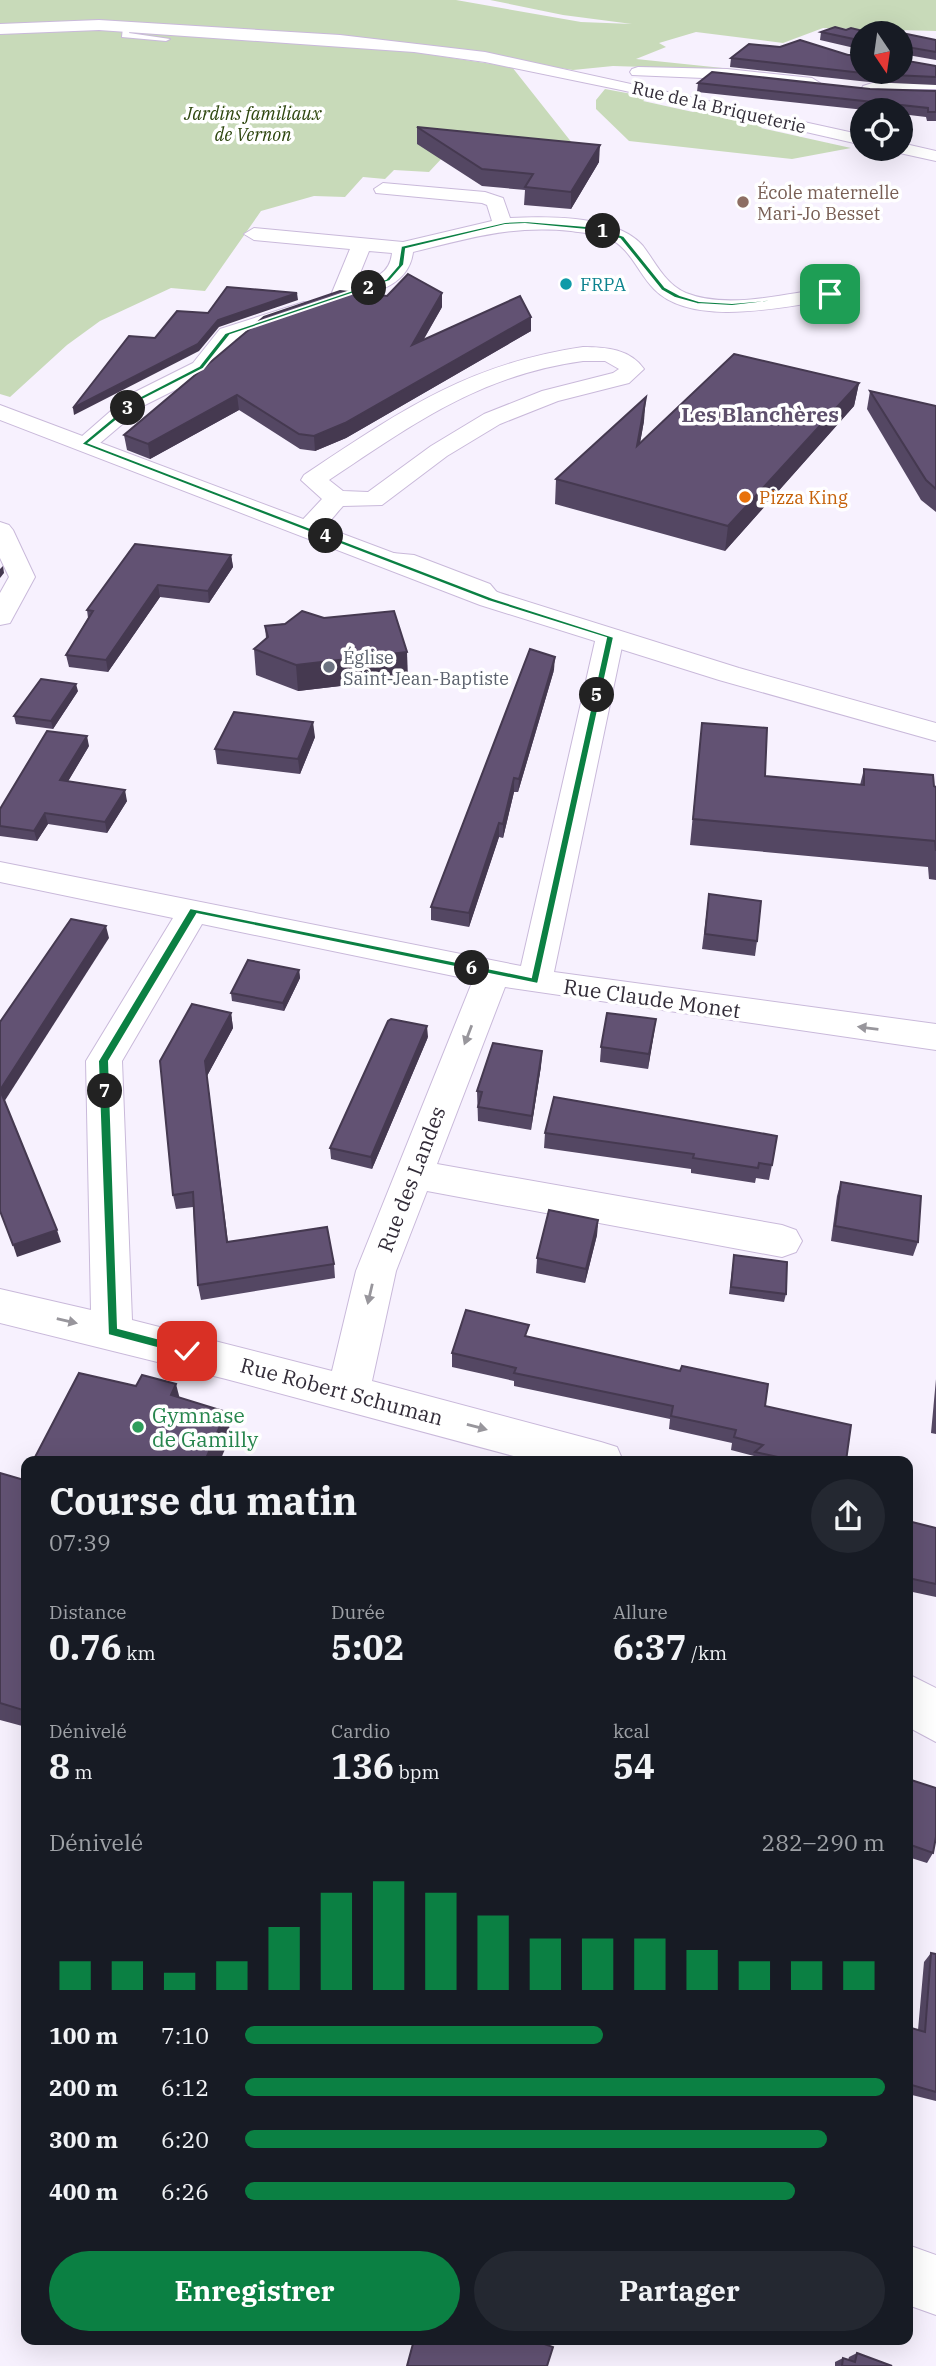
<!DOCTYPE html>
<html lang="fr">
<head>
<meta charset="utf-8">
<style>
	:root { --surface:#171b24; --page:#242831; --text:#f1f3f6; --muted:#9ea1a6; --accent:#0b8043 }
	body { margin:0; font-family:"IBM Plex Serif",serif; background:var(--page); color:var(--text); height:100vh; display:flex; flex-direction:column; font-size:26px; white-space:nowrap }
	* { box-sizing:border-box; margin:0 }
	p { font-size:23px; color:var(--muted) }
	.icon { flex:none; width:38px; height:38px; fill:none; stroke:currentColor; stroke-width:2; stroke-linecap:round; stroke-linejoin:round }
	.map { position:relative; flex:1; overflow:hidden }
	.side { position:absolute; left:21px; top:1456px; width:892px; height:889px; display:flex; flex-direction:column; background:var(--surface); border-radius:14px; box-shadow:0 7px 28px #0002 }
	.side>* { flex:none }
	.needle { width:46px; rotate:167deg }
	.tools { position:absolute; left:850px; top:21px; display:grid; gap:14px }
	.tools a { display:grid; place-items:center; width:63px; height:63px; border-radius:50%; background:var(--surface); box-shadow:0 7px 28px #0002; font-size:35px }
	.pin { position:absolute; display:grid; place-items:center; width:60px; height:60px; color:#fff; margin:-30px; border-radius:14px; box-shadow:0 4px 10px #0006 }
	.km { position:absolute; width:35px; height:35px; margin:-18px; border-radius:50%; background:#222; color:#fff; font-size:19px; line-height:35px; text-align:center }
	.round { display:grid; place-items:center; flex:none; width:74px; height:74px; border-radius:37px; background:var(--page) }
	.summary { display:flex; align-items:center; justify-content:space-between; height:119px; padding:0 28px }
	h1 { font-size:38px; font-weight:800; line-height:52px }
	.metrics { display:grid; grid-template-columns:repeat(3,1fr); gap:10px; height:119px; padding:7px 28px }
	.metrics div { display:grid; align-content:center }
	.metrics b { font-size:35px; font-weight:800 }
	.metrics small { font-size:19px; font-weight:400 }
	.metrics p { font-size:19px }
	.chart { height:196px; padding:14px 28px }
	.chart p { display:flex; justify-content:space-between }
	.chart svg { width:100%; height:126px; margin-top:7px; stroke:var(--accent); stroke-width:6 }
	.action { display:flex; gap:14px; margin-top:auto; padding:14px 28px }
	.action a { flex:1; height:80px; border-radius:42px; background:var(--accent); color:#fff; font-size:28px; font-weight:800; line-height:80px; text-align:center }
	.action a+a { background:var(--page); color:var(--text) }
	ul { padding:0 28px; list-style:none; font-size:23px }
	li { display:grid; grid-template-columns:112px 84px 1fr; align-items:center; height:52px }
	li i { height:18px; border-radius:9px; background:var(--accent) }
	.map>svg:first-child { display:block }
	.green { fill:#c8dab9 }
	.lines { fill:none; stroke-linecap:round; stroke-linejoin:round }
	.lane-casing { stroke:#c9b9da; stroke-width:2 }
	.street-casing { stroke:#c9b9da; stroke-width:2 }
	.secondary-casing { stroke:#c9b9da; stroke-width:2 }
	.lane { fill:#fff; fill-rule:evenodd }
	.street { fill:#fff; fill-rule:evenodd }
	.secondary { fill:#fff; fill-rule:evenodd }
	.wall { fill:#544763 }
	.shaded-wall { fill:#453950 }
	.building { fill:#625273; stroke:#453950; stroke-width:2 }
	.oneway { fill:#98969c }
	.route { fill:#0b8043; stroke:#fff; stroke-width:2 }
	.education-dot { fill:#8d6e63; stroke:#fff; stroke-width:2.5 }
	.culture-dot { fill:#0f9aa8; stroke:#fff; stroke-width:2.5 }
	.food-dot { fill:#e8710a; stroke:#fff; stroke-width:2.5 }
	.worship-dot { fill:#6b7280; stroke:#fff; stroke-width:2.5 }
	.leisure-dot { fill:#2e9e5b; stroke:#fff; stroke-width:2.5 }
	.labels { text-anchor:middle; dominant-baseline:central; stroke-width:7; stroke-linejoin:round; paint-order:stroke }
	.far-street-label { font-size:18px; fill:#322c38; stroke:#fff }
	.far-park-label { font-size:18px; font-style:italic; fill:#2d460e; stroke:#fff }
	.far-education-label { font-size:18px; fill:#785e54; stroke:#fff; text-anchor:start }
	.far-culture-label { font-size:18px; fill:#0d838f; stroke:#fff; text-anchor:start }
	.far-food-label { font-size:18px; fill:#c56008; stroke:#fff; text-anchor:start }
	.far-worship-label { font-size:18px; fill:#5b616d; stroke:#fff; text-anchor:start }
	.far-quarter-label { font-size:21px; font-weight:bold; fill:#5e506c; stroke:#fff }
	.street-label { font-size:21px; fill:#322c38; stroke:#fff }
	.leisure-label { font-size:21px; fill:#27864d; stroke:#fff; text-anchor:start }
</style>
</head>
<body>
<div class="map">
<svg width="936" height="2366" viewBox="0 0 936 2366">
	<rect width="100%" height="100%" fill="#f7f1fe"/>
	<!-- green -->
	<g class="green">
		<path d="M0,0H456L581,22L632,24L563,15L490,0H936V31L823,28L783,43L696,32L659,43L666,47L636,59L742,70L613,66L573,70L367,39L0,25Z"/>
		<path d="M66,28L393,49L512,67L580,153L458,141L429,172L394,170L385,179L363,177L345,197L314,196L261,211L205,291L171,288L100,321L67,345L10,397L0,394V31Z"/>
		<path d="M605,89L648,97L643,101L693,112L704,109L766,124L761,128L851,148L792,159L629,141L596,109V100Z"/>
	</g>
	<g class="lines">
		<defs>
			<g id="lane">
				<path d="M127,25L131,27L129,33L170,39L166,41L122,37L123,27Z"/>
				<path d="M382,552L414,555L490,584L505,602L503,605H493L480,590L407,562L377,559L375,556Z"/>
			</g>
			<g id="street">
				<path d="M99,20L340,35L485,52L863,135V145L621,90L485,62L414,52L99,30L0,34V24Z"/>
				<path d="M638,67L727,69L812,78L820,83L812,88L727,79L632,75L630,72L632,69Z"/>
				<path d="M885,79H936V89H887L869,95L861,90L863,86Z"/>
				<path d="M901,143L936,151V161L895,152L893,149H901Z"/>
				<path d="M383,183L485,192L503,198L510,218C548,216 617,215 643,246C656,263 665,284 686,293C729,310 786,293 830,288L837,290L840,294L837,298L830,300C782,307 692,328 654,289C638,273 630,247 608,238C596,233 583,233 571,231C511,225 470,238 413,252C409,287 371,294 341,301L334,299L331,295L350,249L254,240L244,234L254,228L403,242L492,221L487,205L482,203L376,193L374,189ZM369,251L392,253C390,274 375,278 356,283Z"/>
				<path d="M304,302L311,304L315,308L311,312L236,339L209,373L145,405L93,449H77L73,444L129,395L193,363L220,329Z"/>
				<path d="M583,347C606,347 630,349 644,369L629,383L558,401L500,424L447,456L382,505L343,506C330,520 319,540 298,534L294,529L322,499L301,480L304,475C399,412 467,364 583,347ZM583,361H605L619,369L613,373L542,391L484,414L431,446L368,492L343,491L329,480C413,424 480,375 583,361Z"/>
				<path d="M0,522L9,525L13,530L35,577L10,623L0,625V593L9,577L0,558Z"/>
				<path d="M610,629L620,631L624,637L554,972L936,1024V1050L505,987L437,1164L782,1225L796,1230L802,1241L796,1252L782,1257L427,1191L396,1271L372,1381L601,1442L617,1447L623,1461H532L226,1379L0,1323V1289L91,1310L86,1061L173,918L0,882V862L521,966L596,637L600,631ZM202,924L473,980L356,1271L332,1371L132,1320L122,1061Z"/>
				<path d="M908,1674L936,1688V1742L908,1727Z"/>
				<path d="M908,2245L936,2255V2315L908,2305Z"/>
			</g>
			<path id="secondary" d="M0,405L500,593L739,668L936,723V741L719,680L480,605L0,420Z"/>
		</defs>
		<!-- lane casing -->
		<use href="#lane" class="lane-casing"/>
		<!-- street casing -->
		<use href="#street" class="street-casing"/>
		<!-- secondary casing -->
		<use href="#secondary" class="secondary-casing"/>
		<!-- lane -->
		<use href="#lane" class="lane"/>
		<!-- street -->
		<use href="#street" class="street"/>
		<!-- secondary -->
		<use href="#secondary" class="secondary"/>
	</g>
	<!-- wall -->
	<g class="wall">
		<path d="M846,30L863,33V50L820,40L821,32Z"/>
		<path d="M901,34L936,40V60L902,54V60L936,66V85L869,82L730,67L731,58L848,55L863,72Z"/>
		<path d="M698,83L936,91V121H927L926,117L901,114V110H865L697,92Z"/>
		<path d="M417,127L599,162L571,209L524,205L525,190L482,186L417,144Z"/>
		<path d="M442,307L424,339L531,317V331L346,438L315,451L300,449L239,410L150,459L127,450L124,435Z"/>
		<path d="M859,383L854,406L725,551L555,504L556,479L644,421L640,443Z"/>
		<path d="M870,391L936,406V512L921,500L867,409Z"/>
		<path d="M231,555L233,567L209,603L160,597L108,672L69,667L66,655L88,618L87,610Z"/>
		<path d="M324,618L408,678L298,691L256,675L254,649L266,638L265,626Z"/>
		<path d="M554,670L518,792H514L503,838L499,837L469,927L431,920V907Z"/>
		<path d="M78,691L53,729L16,724L14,716Z"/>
		<path d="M702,723L765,776L860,785L864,769L936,787V880L929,879L928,867L690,845Z"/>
		<path d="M315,737L300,774L217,764L215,749Z"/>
		<path d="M89,746L68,781L127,801L107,833L48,824L37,841L0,836V809Z"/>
		<path d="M709,894L757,941L755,956L702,949Z"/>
		<path d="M299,970L300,978L284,1011L232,1001L231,993Z"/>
		<path d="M231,1013L233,1028L207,1076L228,1242L334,1264L335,1278L201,1300L198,1285L193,1207L176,1209L173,1195L160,1061Z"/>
		<path d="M656,1019L648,1069L600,1062L601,1047Z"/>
		<path d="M428,1037L372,1169L331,1159L330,1148Z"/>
		<path d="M542,1051L541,1066L531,1130L478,1121L477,1091Z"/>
		<path d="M545,1133L772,1165L769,1180L756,1178L755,1183L691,1173V1169L544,1148Z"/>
		<path d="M841,1182L918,1242L913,1256L831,1241L837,1196Z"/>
		<path d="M598,1220L597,1235L585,1283L536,1273L537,1258Z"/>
		<path d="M734,1255L786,1294L784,1302L729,1294Z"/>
		<path d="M528,1337L765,1406L846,1461H752L754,1456L731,1450L732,1443L669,1429L670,1419L514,1386V1381L452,1367V1353Z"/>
		<path d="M936,1379V1434L931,1433Z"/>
		<path d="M0,1473L24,1480L26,1475V1727L0,1720Z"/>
		<path d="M908,1521L936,1528V1597L908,1591Z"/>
		<path d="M908,1779L933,1853L927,1863L908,1857Z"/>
		<path d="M931,1953L936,1954V2101L908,2094V2027L918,2030L924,1962Z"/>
		<path d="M857,2353L892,2366H835V2362L843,2358L848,2360L849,2357Z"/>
	</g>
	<!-- shaded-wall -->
	<g class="shaded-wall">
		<path d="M600,145L599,162L571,209V192Z"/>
		<path d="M297,293L298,300L219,327L199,351L74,415L73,408L218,320Z"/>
		<path d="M442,293V307L412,359V345Z"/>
		<path d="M531,317V331L346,438L315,451L314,436Z"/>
		<path d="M859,383L854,406L725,551L728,526Z"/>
		<path d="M237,395L239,410L150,459L148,444Z"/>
		<path d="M646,397L644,421L635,470L637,446Z"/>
		<path d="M231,555L233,567L209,603L208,591Z"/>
		<path d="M3,566L4,573L0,578V569Z"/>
		<path d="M158,585L160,597L108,672L106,660Z"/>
		<path d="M407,652L408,678L298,691L296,665Z"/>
		<path d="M555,657L554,670L518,792L519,779Z"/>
		<path d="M76,684L78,691L53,729L51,721Z"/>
		<path d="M313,722L315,737L300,774L298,759Z"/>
		<path d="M87,736L89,746L63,790L60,780Z"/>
		<path d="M514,778V792L503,838V824Z"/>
		<path d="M125,790L127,801L107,833L105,822Z"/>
		<path d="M45,813L48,824L37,841L34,831Z"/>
		<path d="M499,823V837L469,927V913Z"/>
		<path d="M106,926L109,938L4,1102L0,1090Z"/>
		<path d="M299,970L300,978L284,1011L283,1003Z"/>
		<path d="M231,1013L233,1028L207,1076L229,1256L205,1061Z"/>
		<path d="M656,1019L654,1034L648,1069L649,1054Z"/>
		<path d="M427,1026L428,1037L372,1169L371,1157Z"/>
		<path d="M542,1051L541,1066L531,1130L532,1116Z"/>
		<path d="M598,1220L597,1235L585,1283L586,1269Z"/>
		<path d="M57,1230L61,1242L17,1257L13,1245Z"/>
		<path d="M176,1384L182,1407L171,1395Z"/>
		<path d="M226,1412L231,1435L220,1461H205Z"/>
	</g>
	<!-- building -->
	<g class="building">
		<path d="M835,27L846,30L851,28L871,33H863V41L821,32Z"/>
		<path d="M902,33L936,40V52L901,46V34Z"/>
		<path d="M800,40L848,55H863V72H901V51L902,60L936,66V77L871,74L731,58L749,44L780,47Z"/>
		<path d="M712,72L870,89L936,91V112H928V108L698,83Z"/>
		<path d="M417,127L600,145L571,192L525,187L533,174L482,169Z"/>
		<path d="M408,274L442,293L412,345L520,296L531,317L345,423L314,436L299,434L237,395L148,444L124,435L264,317L340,291L387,296Z"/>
		<path d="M227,287L297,293L218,320L198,344L73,408L129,336L155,338L177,311L208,313Z"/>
		<path d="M734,354L859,383L728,526L556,479L646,397L637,446Z"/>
		<path d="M870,391L936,406V489L926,480Z"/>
		<path d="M135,544L231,555L208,591L158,585L106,660L66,655L93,611L87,610Z"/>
		<path d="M302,611L324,618L394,611L407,652L296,665L254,649L268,637L265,626L285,624Z"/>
		<path d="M530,649L555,657L519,779L514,778L503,824L499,823L469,913L431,907Z"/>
		<path d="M41,679L76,684L51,721L14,716Z"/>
		<path d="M234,712L313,722L298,759L215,749Z"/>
		<path d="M702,723L767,728L765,776L864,785V769L933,775L934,786L936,787V851L935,841L693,819Z"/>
		<path d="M47,731L87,736L60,780L125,790L105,822L45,813L34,831L0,826V809Z"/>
		<path d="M709,894L761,901L757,941L705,934Z"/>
		<path d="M71,919L106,926L0,1090L57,1230L13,1245L0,1211V1022Z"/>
		<path d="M248,960L299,970L283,1003L231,993Z"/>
		<path d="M192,1004L231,1013L205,1061L227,1242L327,1227L334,1264L198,1285L193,1192L173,1195L160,1061Z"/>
		<path d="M607,1013L656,1019L649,1054L601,1047Z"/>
		<path d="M391,1019L427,1026L371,1157L330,1148L388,1021Z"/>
		<path d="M493,1043L542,1051L532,1116L478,1107L482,1092L477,1091Z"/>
		<path d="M554,1097L777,1136L772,1165L759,1163L758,1168L693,1158L694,1154L545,1133Z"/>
		<path d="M841,1182L921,1196L918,1242L835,1226Z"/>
		<path d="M549,1210L598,1220L586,1269L537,1258Z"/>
		<path d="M734,1255L787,1262L786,1294L731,1287Z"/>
		<path d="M466,1310L529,1325L525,1336L680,1371L682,1366L768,1384L765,1406L851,1425L846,1461H796L755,1452L763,1445L734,1437L736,1430L671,1416L673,1406L514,1373L516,1368L452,1353Z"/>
		<path d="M79,1373L136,1386L142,1375L176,1384L171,1395L226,1412L205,1461H33Z"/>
		<path d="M0,1473L24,1480L26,1475V1711L0,1703Z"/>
		<path d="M908,1521L936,1528V1584L908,1578Z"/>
		<path d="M908,1779L936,1788V1837L933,1853L908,1844Z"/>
		<path d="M931,1953L936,1954V2092L908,2084V2027L925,2032Z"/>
		<path d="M414,2340H533L553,2347L547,2366H407Z"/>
		<path d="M857,2353L892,2366H842L843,2358L855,2362Z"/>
	</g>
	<!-- one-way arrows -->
	<defs><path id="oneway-solid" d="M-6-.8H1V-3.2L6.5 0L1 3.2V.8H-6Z" transform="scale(1.75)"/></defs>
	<g class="oneway">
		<use href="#oneway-solid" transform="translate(868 1028) rotate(-173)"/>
		<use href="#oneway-solid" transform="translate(468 1035) rotate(111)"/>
		<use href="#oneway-solid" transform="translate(370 1294) rotate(103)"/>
		<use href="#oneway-solid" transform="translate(67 1321) rotate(13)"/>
		<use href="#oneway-solid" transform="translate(477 1427) rotate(15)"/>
	</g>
	<!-- route -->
	<path class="route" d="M525,221L598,227L624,236L665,287L680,295L699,301L732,303L833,294L732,306L697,304L675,298L661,290L620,239L597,231L525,224L505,225L406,249L404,265L390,281L230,335L203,369L140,401L89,443L493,598L614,637L538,984L197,914L109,1061L118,1328L187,1346L193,1351L187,1356L108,1335L98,1061L190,908L531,977L606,638L488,601L81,444L135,399L199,366L225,333L386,279L398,265L401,246L505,222Z"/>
	<!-- markers -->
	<circle class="education-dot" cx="743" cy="202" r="7"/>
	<circle class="culture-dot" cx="566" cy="284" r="7"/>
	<circle class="food-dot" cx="745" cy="497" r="7"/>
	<circle class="worship-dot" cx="329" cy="667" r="7"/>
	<circle class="leisure-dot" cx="138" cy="1427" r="7"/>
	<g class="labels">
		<!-- far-street labels -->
		<g class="far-street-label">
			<text transform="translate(719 107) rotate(13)">Rue de la Briqueterie</text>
		</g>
		<!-- far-park labels -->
		<g class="far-park-label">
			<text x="253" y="113">Jardins familiaux<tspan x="253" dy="21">de Vernon</tspan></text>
		</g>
		<!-- far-education labels -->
		<g class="far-education-label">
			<text x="757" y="192">École maternelle<tspan x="757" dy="21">Mari-Jo Besset</tspan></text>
		</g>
		<!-- far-culture labels -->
		<g class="far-culture-label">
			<text x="580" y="284">FRPA</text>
		</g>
		<!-- far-food labels -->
		<g class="far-food-label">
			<text x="759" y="497">Pizza King</text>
		</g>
		<!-- far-worship labels -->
		<g class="far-worship-label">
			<text x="343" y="657">Église<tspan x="343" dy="21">Saint-Jean-Baptiste</tspan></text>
		</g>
		<!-- far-quarter labels -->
		<g class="far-quarter-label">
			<text x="760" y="414">Les Blanchères</text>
		</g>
		<!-- street labels -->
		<g class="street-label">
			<text transform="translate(652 998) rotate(8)">Rue Claude Monet</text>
			<text transform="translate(411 1179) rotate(-69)">Rue des Landes</text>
			<text transform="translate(342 1391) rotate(15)">Rue Robert Schuman</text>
		</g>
		<!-- leisure labels -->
		<g class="leisure-label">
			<text x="152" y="1415">Gymnase<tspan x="152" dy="24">de Gamilly</tspan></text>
		</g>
	</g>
</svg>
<div class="tools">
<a><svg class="needle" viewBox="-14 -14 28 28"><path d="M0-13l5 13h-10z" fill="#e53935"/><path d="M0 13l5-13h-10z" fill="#9ea1a6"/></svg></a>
<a><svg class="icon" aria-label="locate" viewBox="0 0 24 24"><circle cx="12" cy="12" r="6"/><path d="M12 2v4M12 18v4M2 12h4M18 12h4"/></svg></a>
</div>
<div class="pin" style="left:830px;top:294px;background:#1e9e55"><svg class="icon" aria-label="arrive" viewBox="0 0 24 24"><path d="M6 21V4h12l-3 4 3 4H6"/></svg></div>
<div class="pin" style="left:187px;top:1351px;background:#d93025"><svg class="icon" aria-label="check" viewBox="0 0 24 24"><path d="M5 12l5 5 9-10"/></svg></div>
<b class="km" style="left:603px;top:231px">1</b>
<b class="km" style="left:369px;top:288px">2</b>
<b class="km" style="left:128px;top:408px">3</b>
<b class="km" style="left:326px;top:536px">4</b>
<b class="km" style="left:597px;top:695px">5</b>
<b class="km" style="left:472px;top:968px">6</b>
<b class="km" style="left:105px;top:1091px">7</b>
<section class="side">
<div class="summary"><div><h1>Course du matin</h1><p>07:39</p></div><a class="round"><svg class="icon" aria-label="share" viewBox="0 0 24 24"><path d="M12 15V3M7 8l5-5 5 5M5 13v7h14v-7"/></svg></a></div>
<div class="metrics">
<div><p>Distance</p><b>0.76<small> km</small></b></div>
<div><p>Durée</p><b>5:02</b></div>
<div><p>Allure</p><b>6:37<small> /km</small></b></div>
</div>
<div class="metrics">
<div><p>Dénivelé</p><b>8<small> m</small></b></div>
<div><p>Cardio</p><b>136<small> bpm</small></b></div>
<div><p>kcal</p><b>54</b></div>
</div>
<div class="chart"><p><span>Dénivelé</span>282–290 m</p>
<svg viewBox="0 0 160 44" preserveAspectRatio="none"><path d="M5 44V34M15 44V34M25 44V38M35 44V34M45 44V22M55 44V10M65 44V6M75 44V10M85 44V18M95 44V26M105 44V26M115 44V26M125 44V30M135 44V34M145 44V34M155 44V34"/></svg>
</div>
<ul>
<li><b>100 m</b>7:10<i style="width:56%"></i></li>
<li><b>200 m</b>6:12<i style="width:100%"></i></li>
<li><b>300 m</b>6:20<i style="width:91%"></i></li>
<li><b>400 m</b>6:26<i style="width:86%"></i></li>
</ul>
<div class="action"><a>Enregistrer</a><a>Partager</a></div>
</section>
</div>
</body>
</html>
